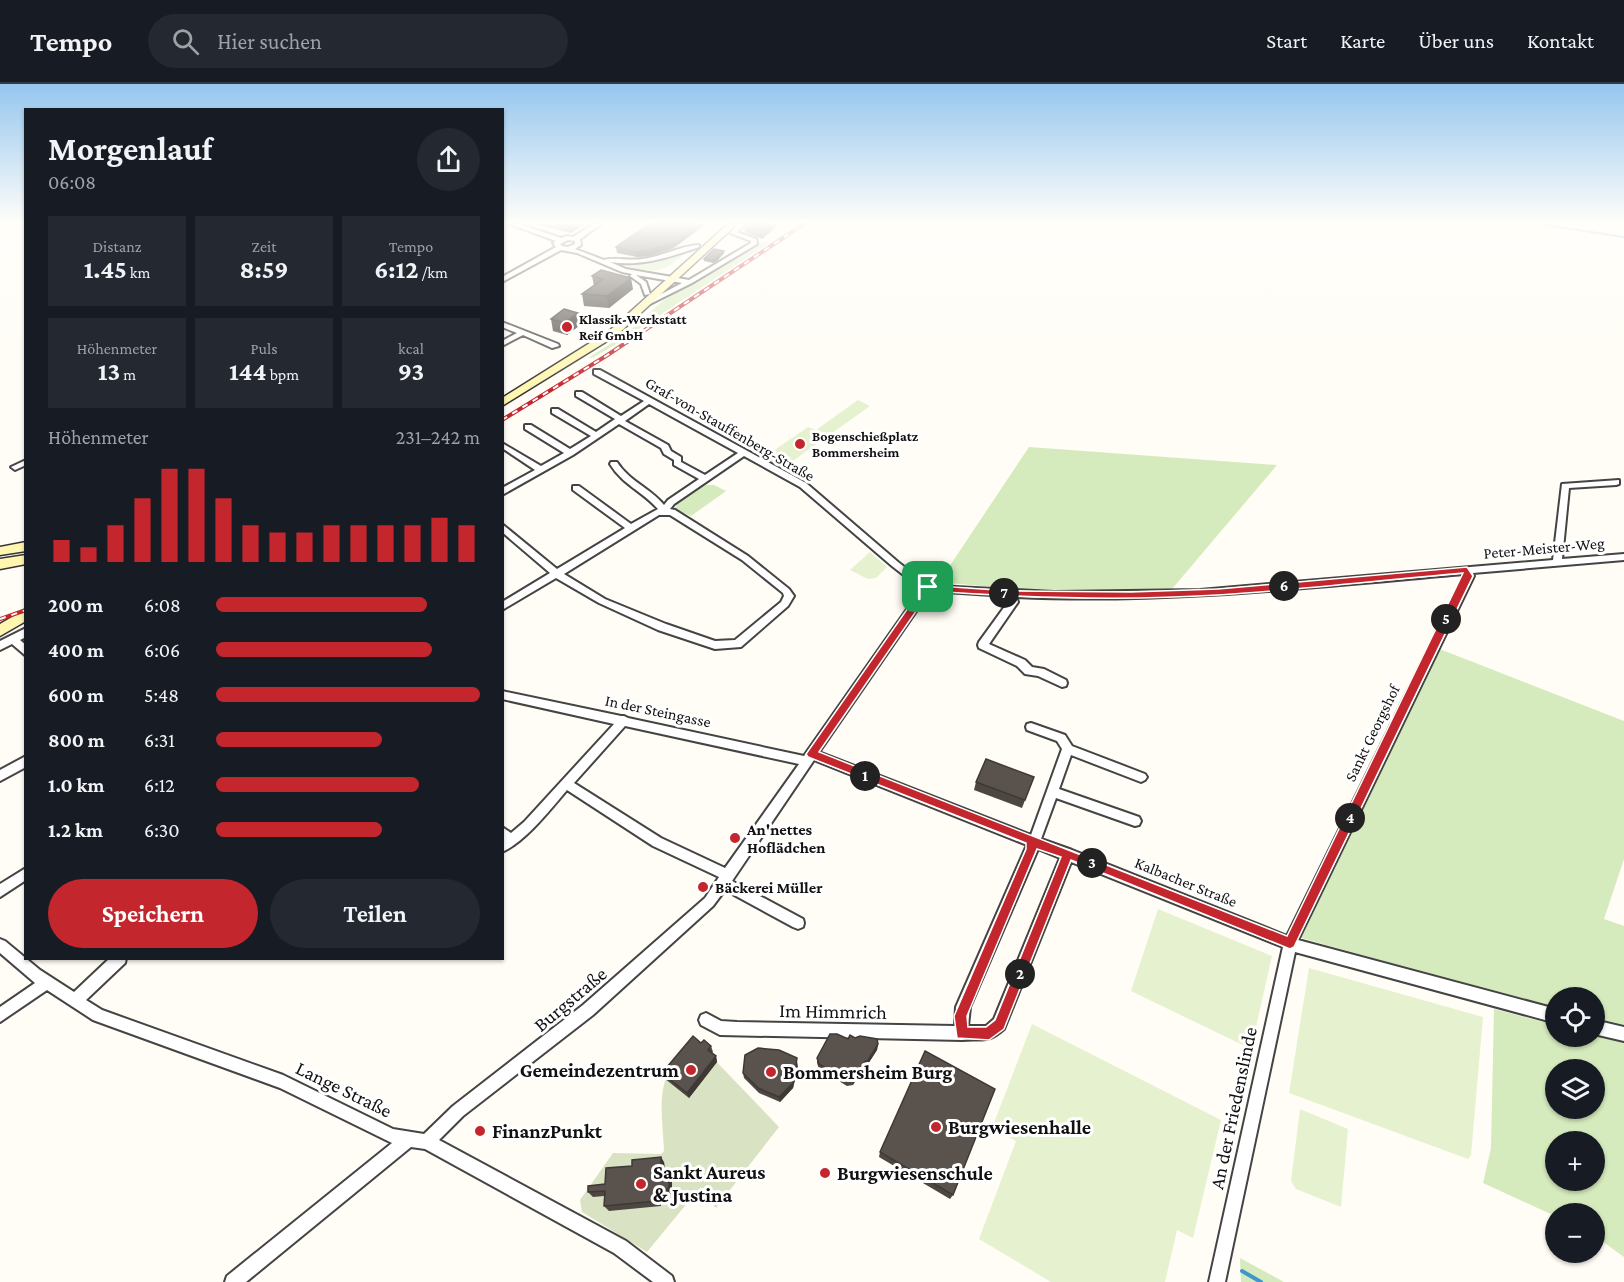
<!DOCTYPE html>
<html lang="de">
<head>
<meta charset="utf-8">
<style>
	:root { --surface:#171b24; --page:#242831; --text:#f1f3f6; --muted:#9ea1a6; --line:#363941; --accent:#c4262e }
	body { margin:0; font-family:"Crimson Pro",serif; background:var(--page); color:var(--text); height:100vh; display:flex; flex-direction:column; font-size:22px; white-space:nowrap }
	* { box-sizing:border-box; margin:0 }
	p { font-size:20px; color:var(--muted) }
	.icon { flex:none; width:33px; height:33px; fill:none; stroke:currentColor; stroke-width:2; stroke-linecap:round; stroke-linejoin:round }
	.map { position:relative; flex:1; overflow:hidden }
	.details { position:absolute; left:24px; top:24px; width:480px; height:852px; display:flex; flex-direction:column; background:var(--surface); border-radius:0px; box-shadow:0 2px 4px #0004 }
	.details>* { flex:none }
	.tools { position:absolute; left:1545px; top:903px; display:grid; gap:12px }
	.tools a { display:grid; place-items:center; width:60px; height:60px; border-radius:50%; background:var(--surface); box-shadow:0 2px 4px #0004; font-size:30px }
	.pin { position:absolute; display:grid; place-items:center; width:51px; height:51px; color:#fff; margin:-26px; border-radius:12px; box-shadow:0 3px 9px #0006 }
	.km { position:absolute; width:30px; height:30px; margin:-15px; border-radius:50%; background:#222; color:#fff; font-size:16px; line-height:30px; text-align:center }
	.round { display:grid; place-items:center; flex:none; width:63px; height:63px; border-radius:32px; background:var(--page) }
	.overview { display:flex; align-items:center; justify-content:space-between; height:102px; padding:0 24px }
	h1 { font-size:33px; font-weight:700; line-height:45px }
	.metrics { display:grid; grid-template-columns:repeat(3,1fr); gap:9px; height:102px; padding:6px 24px }
	.metrics div { display:grid; align-content:center; border-radius:0px; background:var(--page); text-align:center }
	.metrics b { font-size:26px; font-weight:700 }
	.metrics small { font-size:16px; font-weight:400 }
	.metrics p { font-size:16px }
	.chart { height:168px; padding:12px 24px }
	.chart p { display:flex; justify-content:space-between }
	.chart svg { width:100%; height:108px; margin-top:6px; stroke:var(--accent); stroke-width:6 }
	.cta { display:flex; gap:12px; margin-top:auto; padding:12px 24px }
	.cta a { flex:1; height:69px; border-radius:36px; background:var(--accent); color:#fff; font-size:24px; font-weight:700; line-height:69px; text-align:center }
	.cta a+a { background:var(--page); color:var(--text) }
	ul { padding:0 24px; list-style:none; font-size:20px }
	li { display:grid; grid-template-columns:96px 72px 1fr; align-items:center; height:45px }
	li i { height:15px; border-radius:8px; background:var(--accent) }
	header { display:flex; align-items:center; gap:36px; box-sizing:border-box; height:84px; padding:0 30px; background:var(--surface); border-bottom:2px solid var(--line) }
	header strong { font-size:28px }
	nav { display:flex; gap:33px; margin-inline-start:auto; font-size:21px }
	.search { width:420px; height:54px; background:var(--page); display:flex; align-items:center; gap:15px; box-sizing:border-box; padding:0 21px; border-radius:33px; color:var(--muted); font-size:22px }
	.map>svg:first-child { display:block }
	.green { fill:#d5ebbd; fill-rule:evenodd }
	.cemetery { fill:#d9e3c4 }
	.pitch { fill:#e6f2cf }
	.lines { fill:none; stroke-linecap:round; stroke-linejoin:round }
	.stream-far1 { stroke:#3f96cf; stroke-width:2 }
	.stream { stroke:#3f96cf; stroke-width:4 }
	.street-casing { stroke:#444; stroke-width:4 }
	.secondary-casing { stroke:#333; stroke-width:3 }
	.street { fill:#fff; fill-rule:evenodd }
	.secondary { fill:#fff6b0; fill-rule:evenodd }
	.rail-casing { stroke:#c4262e; stroke-width:4 }
	.rail { stroke:#fff; stroke-width:2; stroke-dasharray:6; stroke-linecap:butt }
	.wall { fill:#4d4742 }
	.shaded-wall { fill:#3f3936 }
	.building { fill:#5a524d; stroke:#3f3936; stroke-width:1.5 }
	.route { fill:#c4262e; stroke:#fff; stroke-width:1.5; fill-rule:evenodd }
	.poi-dot { fill:#c4262e; stroke:#fff; stroke-width:2 }
	.labels { text-anchor:middle; dominant-baseline:central; stroke-width:6; stroke-linejoin:round; paint-order:stroke }
	.far-poi-label { font-size:14px; font-weight:bold; fill:#111; stroke:#fff; text-anchor:start }
	.street-label { font-size:16px; fill:#111; stroke:#fff }
	.poi-label { font-size:16px; font-weight:bold; fill:#111; stroke:#fff; text-anchor:start }
	.near-street-label { font-size:20px; fill:#111; stroke:#fff }
	.near-poi-label { font-size:20px; font-weight:bold; fill:#111; stroke:#fff; text-anchor:start }
</style>
</head>
<body>
<header>
<strong>Tempo</strong>
<div class="search"><svg class="icon" aria-label="search" viewBox="0 0 24 24"><circle cx="10" cy="10" r="6"/><path d="M15 15l6 6"/></svg>Hier suchen</div>
<nav><a>Start</a><a>Karte</a><a>Über uns</a><a>Kontakt</a></nav>
</header>
<div class="map">
<svg width="1624" height="1198" viewBox="0 0 1624 1198">
	<rect width="100%" height="100%" fill="#fffdf5"/>
	<!-- green -->
	<g class="green">
		<path d="M763,158L769,159L613,262L594,273L588,274L627,249L664,216Z"/>
		<path d="M684,170C662,191 649,189 621,180L649,179Z"/>
		<path d="M1029,363L1277,381L1172,505L1024,506L939,498Z"/>
		<path d="M706,401H714L726,407L691,432L675,425L678,416Z"/>
		<path d="M1437,564L1624,637V775L1604,835L1624,842V943L1595,935L1594,914H1556L1555,925L1298,853Z"/>
		<path d="M1494,925L1555,941L1556,952L1595,951L1624,958V1173L1595,1152L1594,1130H1556L1555,1132L1483,1099L1491,1064ZM1556,986H1594V1024H1556ZM1556,1058H1594V1096H1556Z"/>
		<path d="M1240,1174L1284,1198H1241Z"/>
	</g>
	<!-- cemetery -->
	<path class="cemetery" d="M705,961L713,968L710,971L779,1043L716,1124L698,1106L647,1168L582,1128L580,1116L613,1069L661,1070L664,1067C663,1035 653,992 684,971C690,966 699,964 705,961Z"/>
	<!-- pitch -->
	<g class="pitch">
		<path d="M858,316L870,322L783,384L763,374L808,343L816,346Z"/>
		<path d="M870,468L887,483L876,494L868,495L850,486Z"/>
		<path d="M1158,825L1272,872L1251,965L1131,907Z"/>
		<path d="M1309,884L1483,933L1471,1071L1468,1075L1289,1009Z"/>
		<path d="M1032,940L1221,1036L1193,1154L1177,1146L1165,1198H1051L979,1155L1016,1057L992,1044Z"/>
		<path d="M1300,1025L1348,1045L1341,1123L1296,1105L1291,1097Z"/>
	</g>
	<g class="lines">
		<!-- stream-far1 -->
		<path class="stream-far1" d="M1539,140L1624,153"/>
		<!-- stream -->
		<path class="stream" d="M1242,1187L1261,1198"/>
		<defs>
			<g id="street">
				<path d="M510,140H519L561,154L567,152L573,153L594,140H601L580,155L581,161L575,165L604,176C613,173 631,177 642,175C661,173 683,161 699,161V163C670,173 641,183 610,178L626,185L689,196L751,159V157L730,149L738,140H745L737,148L756,155L757,160L692,199L650,220L647,218L648,217L682,199L636,191L646,198L650,210L645,211L641,200L630,192L632,190L622,188L577,169L561,166L502,198V193L556,163L553,159L556,157ZM568,156L575,157V160L568,163L562,162L560,160Z"/>
				<path d="M502,238L558,260L559,262L552,264L523,251L502,262V257L517,249L502,243Z"/>
				<path d="M594,286H600L806,399L898,478L921,496L936,502L1054,508L1200,506L1553,476L1562,400L1619,396V400L1616,401L1569,404L1562,475L1624,470V476L1473,489L1474,492L1298,856L1556,925V939L1295,868L1225,1198H1209L1283,863L1071,778L1004,945C987,960 983,954 962,956L720,951L701,941L699,936L701,931L706,929L721,937L737,938L955,942L956,923L1027,761L814,676L732,797L803,835L804,839L803,843L798,845L793,843L725,806L713,822L593,931L463,1032L439,1056L626,1157L672,1192L674,1198H653L614,1169L425,1065L411,1063L246,1198H225L227,1192L392,1059L280,1004L93,936L47,906L0,938V923L35,899L0,869V855L5,857L40,886L74,908L110,874H126L125,879L86,916L102,926L283,991L393,1045L424,1050L453,1022L583,921L705,814L719,793L653,762L567,706C550,726 525,758 502,768V743L511,749L524,738L614,640L502,615V607L621,632H624L628,634L804,672L922,504L915,500L892,482L800,403L744,372L674,420L670,425L675,426L748,472L789,505L794,512L788,522L741,563L715,565L658,546L599,519L556,494L502,526V518L550,489L502,448V440L557,485L625,444L573,406V402H579L631,440L658,425C643,408 622,400 610,380L611,378H617C629,397 650,404 664,421L668,416L699,395L674,381V376L664,370L661,364L619,340L573,371L502,411V404L535,386L502,364V359L541,382L564,369L525,345V341H531L570,365L591,352L552,329V325H558L596,348L615,335L576,312V308H582L621,332L644,317L594,290ZM649,320L738,369L705,391L681,378V373L671,367L668,361L625,337ZM659,431H670L742,476L783,509L784,512L781,518L735,556L715,557L666,540L605,515L564,490ZM1464,490V492L1287,852L1072,766L1041,755L1056,714L1135,742L1139,741L1141,737L1139,733L1059,705L1071,671L1141,698L1145,696L1147,693L1145,690L1072,662L1065,651L1031,639L1027,640L1026,643L1027,646L1057,657L1062,665L1031,751L819,668L930,507L1007,512L1008,518L979,558L978,561L979,564L1017,582L1025,590L1038,592L1062,603L1066,602L1067,599L1066,596L1044,585L1032,583L1025,576L989,560L1018,518L1016,513C1166,520 1315,503 1464,490ZM625,642L799,680L725,784L661,754L574,699ZM1038,765L1060,774L994,935L986,942H968L970,923Z"/>
				<path d="M26,376V381L15,386L11,383Z"/>
				<path d="M26,544V553L20,556L26,561V572L12,560L0,566V557Z"/>
				<path d="M26,672V683L0,697V686Z"/>
				<path d="M26,784V796L0,813V800Z"/>
				<path d="M1594,936L1624,943V957L1594,950Z"/>
			</g>
			<g id="secondary">
				<path d="M728,140H737L617,251L502,322V314L609,247Z"/>
				<path d="M26,458V467L0,471V463Z"/>
				<path d="M26,471V480L0,485V475Z"/>
				<path d="M26,525V537L0,552V540Z"/>
			</g>
		</defs>
		<!-- street casing -->
		<use href="#street" class="street-casing"/>
		<!-- secondary casing -->
		<use href="#secondary" class="secondary-casing"/>
		<!-- street -->
		<use href="#street" class="street"/>
		<!-- secondary -->
		<use href="#secondary" class="secondary"/>
		<defs>
			<g id="rail">
				<path d="M502,336L606,272L804,140"/>
				<path d="M0,535L26,526"/>
			</g>
		</defs>
		<!-- rail casing -->
		<use href="#rail" class="rail-casing"/>
		<!-- rail -->
		<use href="#rail" class="rail"/>
	</g>
	<!-- wall -->
	<g class="wall">
		<path d="M535,140H585L571,149Z"/>
		<path d="M744,140H779L762,155L745,148Z"/>
		<path d="M616,163L674,164L649,172L637,173L617,169Z"/>
		<path d="M724,167V169L717,177L713,179L704,177V175Z"/>
		<path d="M592,192L633,205L609,224L584,222L582,210L594,202Z"/>
		<path d="M551,235L580,241L567,251L553,247Z"/>
		<path d="M1034,693L1022,724L974,706L976,698Z"/>
		<path d="M855,954L878,960L877,966L866,983L864,982L853,1001L847,1002L819,985L817,979V974L848,955Z"/>
		<path d="M701,959L711,962L713,968L712,969L716,972L717,978L689,1014L664,994L662,989Z"/>
		<path d="M798,983L793,1004L780,1018L759,1009L744,994L743,989Z"/>
		<path d="M880,1068L953,1111L950,1115L879,1073Z"/>
		<path d="M664,1078L665,1086L672,1096V1107L665,1117H661V1122L609,1127L604,1122V1112L593,1113L588,1108L605,1100L632,1082Z"/>
	</g>
	<!-- shaded-wall -->
	<g class="shaded-wall">
		<path d="M571,140H585L571,149L569,141Z"/>
		<path d="M698,140H706L674,164L649,172L637,173L636,168Z"/>
		<path d="M768,140H779L762,155L761,146Z"/>
		<path d="M724,167V169L717,177L713,179V176Z"/>
		<path d="M631,194L633,205L609,224L607,212Z"/>
		<path d="M578,229L580,241L567,251L564,239Z"/>
		<path d="M878,960L877,966L866,983L867,978Z"/>
		<path d="M716,972L717,978L689,1014L687,1009Z"/>
		<path d="M797,977L798,983L793,1004L780,1018L779,1013Z"/>
		<path d="M865,977L864,982L853,1001L854,996Z"/>
		<path d="M661,1073L664,1078L665,1088L661,1083Z"/>
		<path d="M669,1091L672,1096V1107L665,1117L661,1112Z"/>
		<path d="M657,1113L661,1117V1122L657,1117Z"/>
	</g>
	<!-- building -->
	<g class="building">
		<path d="M649,140H698L674,159L648,166L636,168L616,163Z"/>
		<path d="M747,140H768L761,146Z"/>
		<path d="M714,165L724,167L717,174L713,176L704,175Z"/>
		<path d="M601,186L631,194L607,212L582,210L603,195L592,192Z"/>
		<path d="M564,225L578,229L564,239L551,235Z"/>
		<path d="M986,675L1034,693L1025,716L976,698Z"/>
		<path d="M830,950H837L848,955L850,951L855,954L860,952L877,955L878,960L867,978L865,977L854,996L847,997L819,980L817,974Z"/>
		<path d="M693,952L701,959L704,956L711,962L708,966L716,972L687,1009L662,989Z"/>
		<path d="M758,964L779,966L797,974L793,999L779,1013L758,1004L743,989L745,971Z"/>
		<path d="M925,967L995,1005L953,1111L880,1068Z"/>
		<path d="M661,1073V1083L669,1091V1103L661,1112L657,1113V1117L604,1122L605,1107L588,1108V1102L605,1100L606,1084L632,1082V1076Z"/>
	</g>
	<!-- sky -->
	<linearGradient id="sky" x2="0" y2="1"><stop stop-color="#95c6ee"/><stop offset="0.45" stop-color="#fffefa"/><stop offset="1" stop-color="#fffefa" stop-opacity="0"/></linearGradient>
	<rect width="1624" height="308" fill="url(#sky)"/>
	<!-- route -->
	<path class="route" d="M1467,483L1473,492L1294,863L1290,865L1071,776L1004,945L989,956L957,954L954,932L1026,765V759L808,673L806,670L924,501L1011,507L1131,508L1218,505ZM1463,489L1287,852L819,668L930,507C1026,514 1122,517 1218,511C1300,506 1382,496 1463,489ZM1037,765L1061,773L995,936L986,943H968L967,932Z"/>
	<!-- markers -->
	<g class="poi-dot">
		<circle cx="567" cy="243" r="6"/>
		<circle cx="800" cy="360" r="6"/>
		<circle cx="735" cy="754" r="6"/>
		<circle cx="703" cy="803" r="6"/>
		<circle cx="691" cy="986" r="6"/>
		<circle cx="771" cy="988" r="6"/>
		<circle cx="936" cy="1043" r="6"/>
		<circle cx="480" cy="1047" r="6"/>
		<circle cx="825" cy="1089" r="6"/>
		<circle cx="641" cy="1100" r="6"/>
	</g>
	<g class="labels">
		<!-- far-poi labels -->
		<g class="far-poi-label">
			<text x="579" y="235">Klassik-Werkstatt<tspan x="579" dy="16">Reif GmbH</tspan></text>
			<text x="812" y="352">Bogenschießplatz<tspan x="812" dy="16">Bommersheim</tspan></text>
		</g>
		<!-- street labels -->
		<g class="street-label">
			<text transform="translate(730 345) rotate(30)">Graf-von-Stauffenberg-Straße</text>
			<text transform="translate(1544 464) rotate(-5)">Peter-Meister-Weg</text>
			<text transform="translate(658 627) rotate(12)">In der Steingasse</text>
			<text transform="translate(1372 649) rotate(-64)">Sankt Georgshof</text>
			<text transform="translate(1186 798) rotate(22)">Kalbacher Straße</text>
		</g>
		<!-- poi labels -->
		<g class="poi-label">
			<text x="747" y="745">An'nettes<tspan x="747" dy="18">Hoflädchen</tspan></text>
			<text x="715" y="803">Bäckerei Müller</text>
		</g>
		<!-- near-street labels -->
		<g class="near-street-label">
			<text transform="translate(570 915) rotate(-40)">Burgstraße</text>
			<text transform="translate(833 927) rotate(1)">Im Himmrich</text>
			<text transform="translate(344 1005) rotate(26)">Lange Straße</text>
			<text transform="translate(1233 1024) rotate(-78)">An der Friedenslinde</text>
		</g>
		<!-- near-poi labels -->
		<g class="near-poi-label">
			<text x="679" y="986" text-anchor="end">Gemeindezentrum</text>
			<text x="783" y="988">Bommersheim Burg</text>
			<text x="948" y="1043">Burgwiesenhalle</text>
			<text x="492" y="1047">FinanzPunkt</text>
			<text x="653" y="1088">Sankt Aureus<tspan x="653" dy="23">&amp; Justina</tspan></text>
			<text x="837" y="1089">Burgwiesenschule</text>
		</g>
	</g>
</svg>
<div class="tools">
<a><svg class="icon" aria-label="locate" viewBox="0 0 24 24"><circle cx="12" cy="12" r="6"/><path d="M12 2v4M12 18v4M2 12h4M18 12h4"/></svg></a>
<a><svg class="icon" aria-label="layers" viewBox="0 0 24 24"><path d="M12 4l9 5-9 5-9-5zM3 14l9 5 9-5"/></svg></a>
<a>+</a>
<a>−</a>
</div>
<div class="pin" style="left:928px;top:503px;background:#1e9e55"><svg class="icon" aria-label="arrive" viewBox="0 0 24 24"><path d="M6 21V4h12l-3 4 3 4H6"/></svg></div>
<b class="km" style="left:865px;top:692px">1</b>
<b class="km" style="left:1020px;top:890px">2</b>
<b class="km" style="left:1092px;top:779px">3</b>
<b class="km" style="left:1350px;top:734px">4</b>
<b class="km" style="left:1446px;top:535px">5</b>
<b class="km" style="left:1284px;top:502px">6</b>
<b class="km" style="left:1004px;top:509px">7</b>
<section class="details">
<div class="overview"><div><h1>Morgenlauf</h1><p>06:08</p></div><a class="round"><svg class="icon" aria-label="share" viewBox="0 0 24 24"><path d="M12 15V3M7 8l5-5 5 5M5 13v7h14v-7"/></svg></a></div>
<div class="metrics">
<div><p>Distanz</p><b>1.45<small> km</small></b></div>
<div><p>Zeit</p><b>8:59</b></div>
<div><p>Tempo</p><b>6:12<small> /km</small></b></div>
</div>
<div class="metrics">
<div><p>Höhenmeter</p><b>13<small> m</small></b></div>
<div><p>Puls</p><b>144<small> bpm</small></b></div>
<div><p>kcal</p><b>93</b></div>
</div>
<div class="chart"><p><span>Höhenmeter</span>231–242 m</p>
<svg viewBox="0 0 160 44" preserveAspectRatio="none"><path d="M5 44V35M15 44V38M25 44V29M35 44V18M45 44V6M55 44V6M65 44V18M75 44V29M85 44V32M95 44V32M105 44V29M115 44V29M125 44V29M135 44V29M145 44V26M155 44V29"/></svg>
</div>
<ul>
<li><b>200 m</b>6:08<i style="width:80%"></i></li>
<li><b>400 m</b>6:06<i style="width:82%"></i></li>
<li><b>600 m</b>5:48<i style="width:100%"></i></li>
<li><b>800 m</b>6:31<i style="width:63%"></i></li>
<li><b>1.0 km</b>6:12<i style="width:77%"></i></li>
<li><b>1.2 km</b>6:30<i style="width:63%"></i></li>
</ul>
<div class="cta"><a>Speichern</a><a>Teilen</a></div>
</section>
</div>
</body>
</html>
